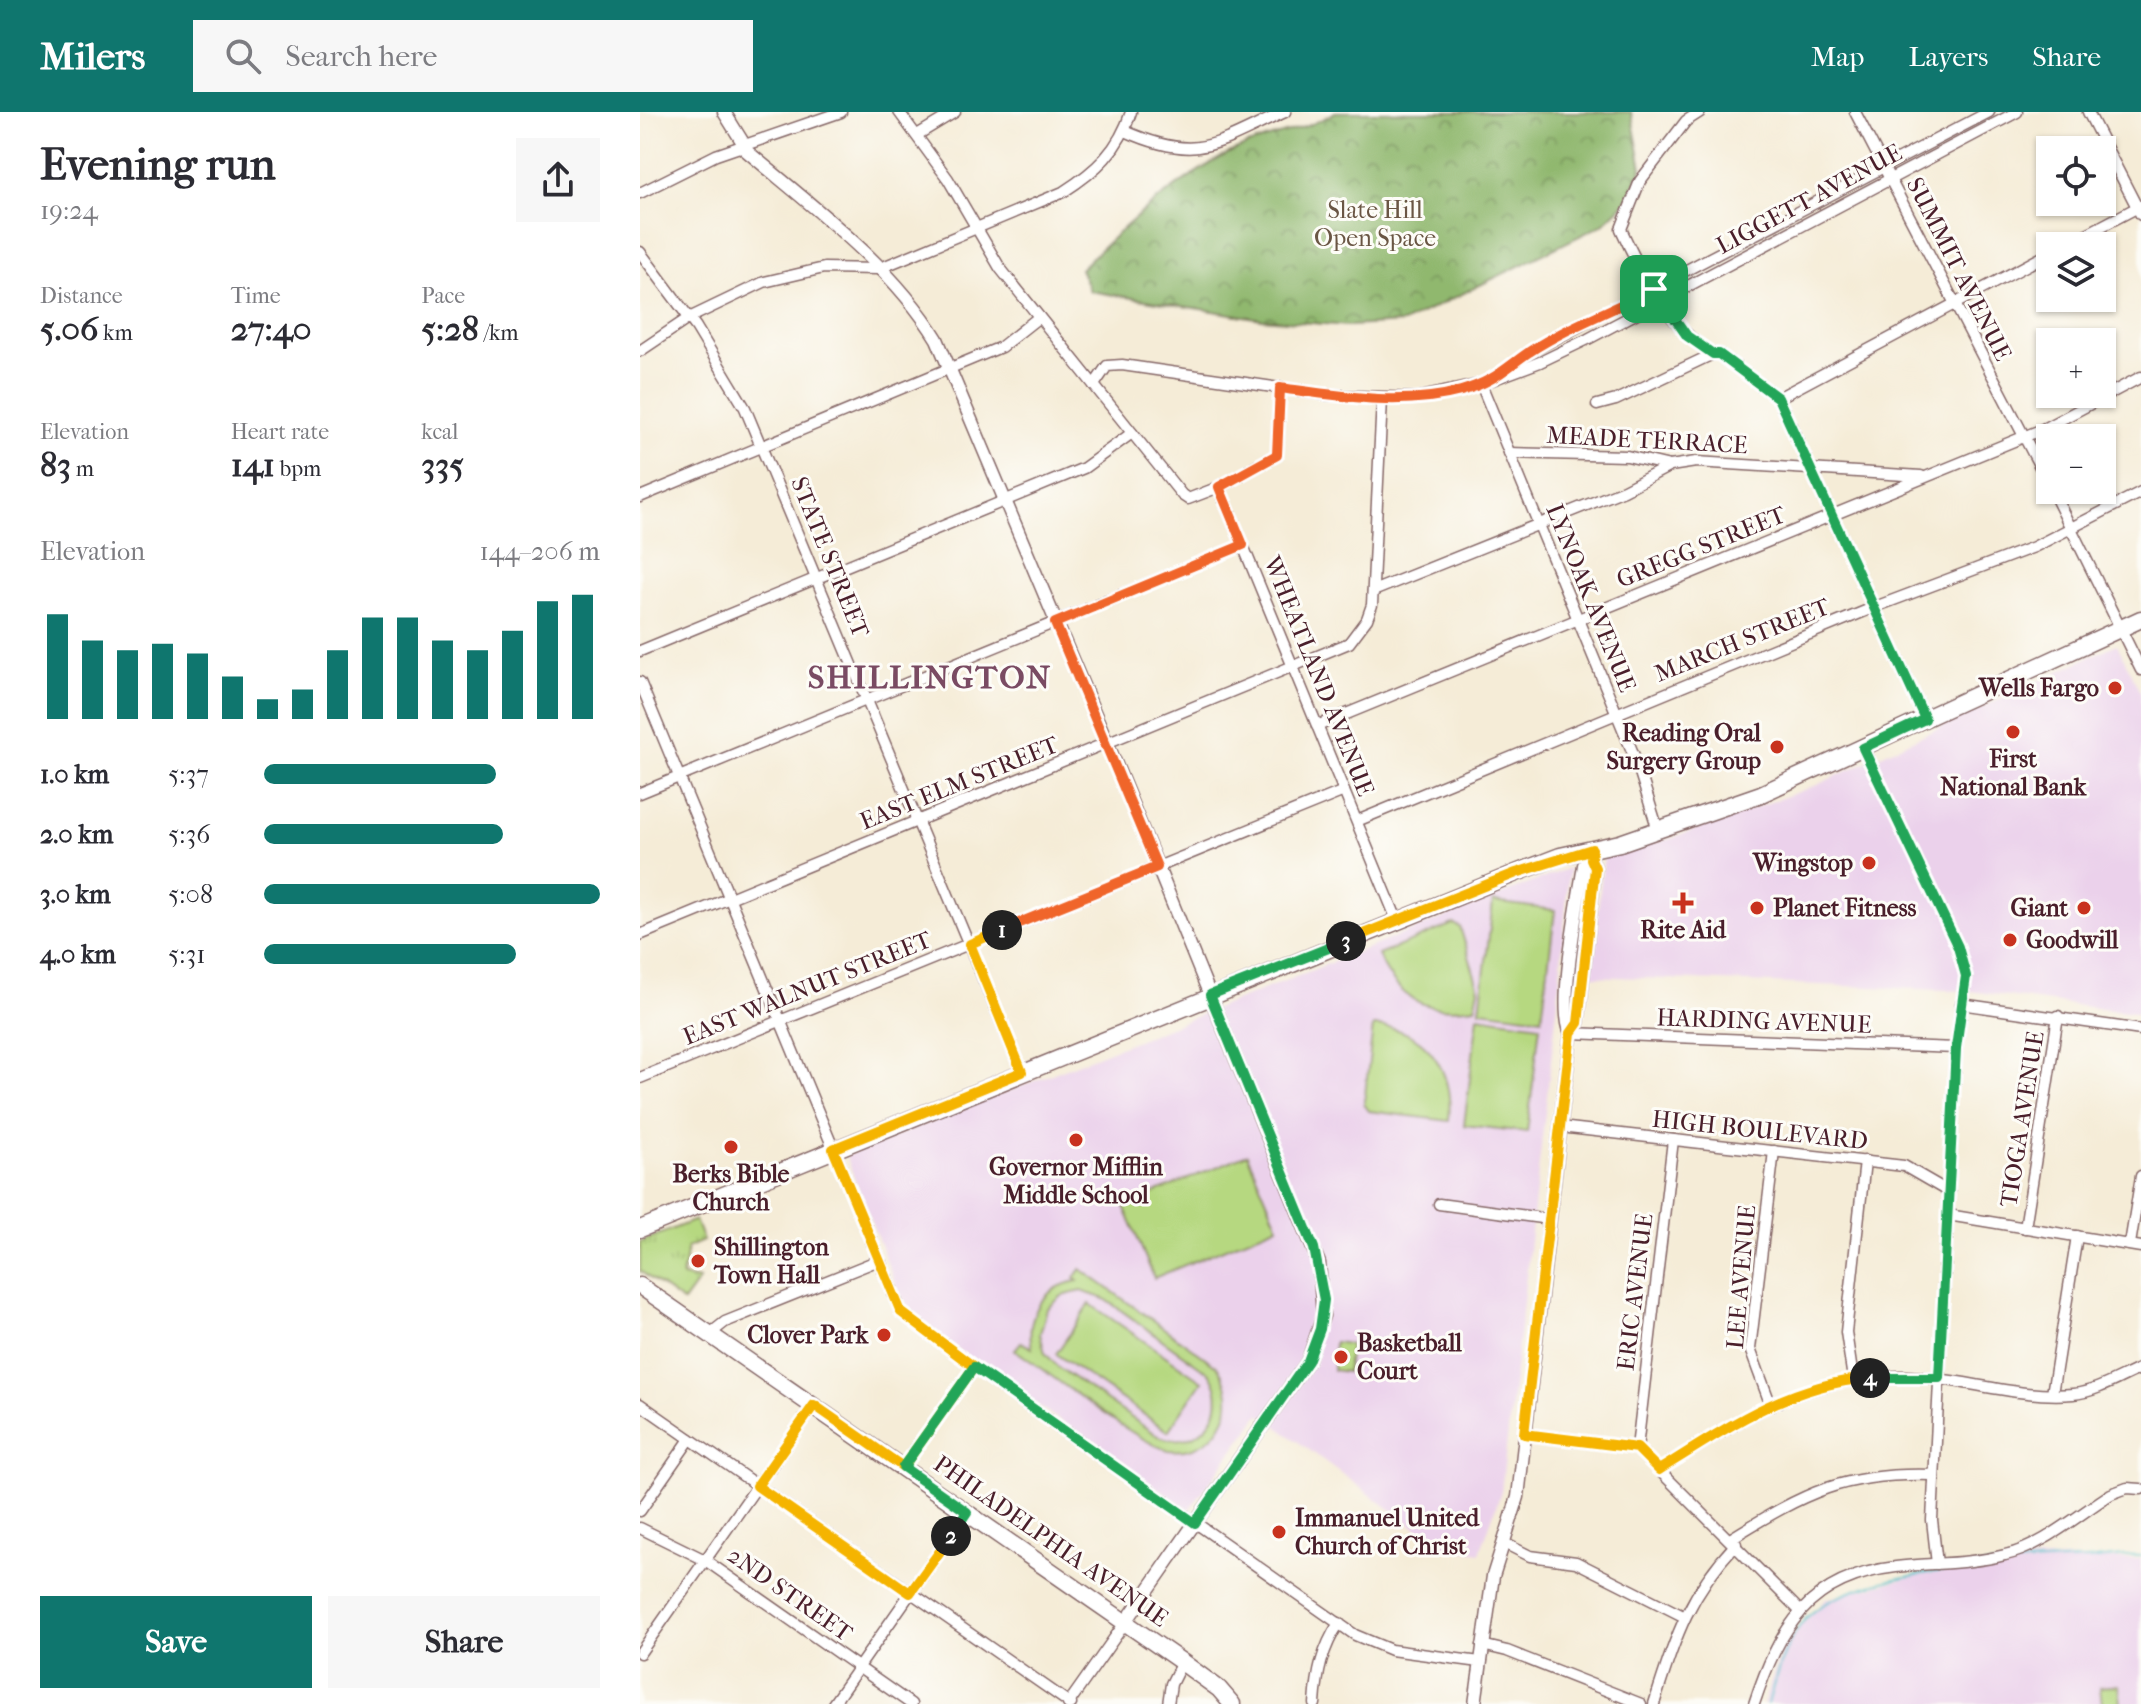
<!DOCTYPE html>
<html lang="en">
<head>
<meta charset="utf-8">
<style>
	:root { --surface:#fff; --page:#f7f7f7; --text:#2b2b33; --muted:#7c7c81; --accent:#0f766e }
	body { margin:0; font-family:"IM FELL French Canon",serif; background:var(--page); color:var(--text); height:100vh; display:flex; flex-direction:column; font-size:30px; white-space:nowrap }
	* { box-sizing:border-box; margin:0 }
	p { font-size:26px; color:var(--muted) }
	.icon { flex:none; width:44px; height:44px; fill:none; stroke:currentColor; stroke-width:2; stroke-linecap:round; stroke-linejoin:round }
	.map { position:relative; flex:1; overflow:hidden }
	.details { display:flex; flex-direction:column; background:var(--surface); width:640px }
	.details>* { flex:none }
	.tools { position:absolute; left:1396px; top:24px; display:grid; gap:16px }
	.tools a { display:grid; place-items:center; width:80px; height:80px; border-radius:0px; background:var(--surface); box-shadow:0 2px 6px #0004; font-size:40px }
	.pin { position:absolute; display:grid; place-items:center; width:68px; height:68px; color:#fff; margin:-34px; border-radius:16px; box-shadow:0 4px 12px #0006 }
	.km { position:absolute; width:40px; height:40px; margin:-20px; border-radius:50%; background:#222; color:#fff; font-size:22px; line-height:40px; text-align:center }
	.round { display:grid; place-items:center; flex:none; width:84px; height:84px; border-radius:0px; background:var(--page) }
	.head { display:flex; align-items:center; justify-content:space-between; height:136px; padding:0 40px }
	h1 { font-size:44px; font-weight:700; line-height:60px }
	.stats { display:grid; grid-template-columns:repeat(3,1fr); gap:12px; height:136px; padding:8px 40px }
	.stats div { display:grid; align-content:center }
	.stats b { font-size:34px; font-weight:700 }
	.stats small { font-size:22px; font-weight:400 }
	.stats p { font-size:22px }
	.chart { height:224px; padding:16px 40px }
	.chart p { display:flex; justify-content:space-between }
	.chart svg { width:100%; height:144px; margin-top:8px; stroke:var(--accent); stroke-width:6 }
	.cta { display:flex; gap:16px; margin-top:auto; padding:16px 40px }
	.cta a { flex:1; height:92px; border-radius:0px; background:var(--accent); color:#fff; font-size:32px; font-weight:700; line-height:92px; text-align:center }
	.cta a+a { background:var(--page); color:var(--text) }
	ul { padding:0 40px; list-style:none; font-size:26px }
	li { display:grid; grid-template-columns:128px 96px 1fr; align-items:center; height:60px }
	li i { height:20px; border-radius:10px; background:var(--accent) }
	header { display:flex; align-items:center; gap:48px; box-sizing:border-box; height:112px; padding:0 40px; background:var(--accent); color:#fff }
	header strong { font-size:38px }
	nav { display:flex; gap:44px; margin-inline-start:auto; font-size:28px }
	.search { width:560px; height:72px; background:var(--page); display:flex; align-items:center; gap:20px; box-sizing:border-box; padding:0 28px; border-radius:0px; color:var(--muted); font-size:30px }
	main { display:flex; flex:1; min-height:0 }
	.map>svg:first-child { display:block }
	.built { fill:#ebd1eb }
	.grass { fill:url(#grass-tufts); stroke:#807c56; stroke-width:2 }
	.forest { fill:url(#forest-crowns); stroke:#6d6c4c; stroke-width:2 }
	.garden { fill:#b6d880; stroke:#807c56; stroke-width:2; fill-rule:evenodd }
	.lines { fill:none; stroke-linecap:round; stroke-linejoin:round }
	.stream { stroke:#4fbdc7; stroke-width:2 }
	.minor-casing { stroke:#866767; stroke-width:13 }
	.tertiary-casing { stroke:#866767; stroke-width:15 }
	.primary-casing { stroke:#866767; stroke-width:19 }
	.minor { stroke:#fff; stroke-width:10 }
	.tertiary { stroke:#fff; stroke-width:12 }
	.primary { stroke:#fff; stroke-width:16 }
	.split-1-casing { stroke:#fff; stroke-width:16 }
	.split-2-casing { stroke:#fff; stroke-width:16 }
	.split-3-casing { stroke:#fff; stroke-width:16 }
	.split-4-casing { stroke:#fff; stroke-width:16 }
	.split-5-casing { stroke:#fff; stroke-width:16 }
	.split-1 { stroke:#f0652b; stroke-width:10 }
	.split-2 { stroke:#f5b400; stroke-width:10 }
	.split-3 { stroke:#22a559; stroke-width:10 }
	.split-4 { stroke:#f5b400; stroke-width:10 }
	.split-5 { stroke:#22a559; stroke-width:10 }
	.poi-dot { fill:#c8321e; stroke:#fdfcf7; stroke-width:3 }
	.labels { text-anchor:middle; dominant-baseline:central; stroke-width:6; stroke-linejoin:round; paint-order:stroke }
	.street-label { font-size:24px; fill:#4a1f2b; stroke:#fdfcf7 }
	.park-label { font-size:24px; fill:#6a5644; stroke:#fdfcf7 }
	.poi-label { font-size:24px; font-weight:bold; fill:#4a1f2b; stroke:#fdfcf7; text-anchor:end }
	.district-label { font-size:32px; font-weight:bold; letter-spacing:2px; fill:#7a4b63; stroke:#fdfcf7 }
</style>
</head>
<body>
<header>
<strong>Milers</strong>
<div class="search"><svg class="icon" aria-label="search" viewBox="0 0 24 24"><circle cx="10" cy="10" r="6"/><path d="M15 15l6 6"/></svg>Search here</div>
<nav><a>Map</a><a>Layers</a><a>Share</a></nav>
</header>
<main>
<section class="details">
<div class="head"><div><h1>Evening run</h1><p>19:24</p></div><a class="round"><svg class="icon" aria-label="share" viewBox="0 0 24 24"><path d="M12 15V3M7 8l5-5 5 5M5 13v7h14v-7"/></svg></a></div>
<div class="stats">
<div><p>Distance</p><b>5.06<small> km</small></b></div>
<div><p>Time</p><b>27:40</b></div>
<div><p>Pace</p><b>5:28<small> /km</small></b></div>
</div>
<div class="stats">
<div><p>Elevation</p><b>83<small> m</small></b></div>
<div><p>Heart rate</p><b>141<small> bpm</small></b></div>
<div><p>kcal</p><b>335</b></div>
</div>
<div class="chart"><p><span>Elevation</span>144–206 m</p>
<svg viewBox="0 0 160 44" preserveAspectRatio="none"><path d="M5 44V12M15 44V20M25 44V23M35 44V21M45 44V24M55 44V31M65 44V38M75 44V35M85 44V23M95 44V13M105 44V13M115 44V20M125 44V23M135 44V17M145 44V8M155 44V6"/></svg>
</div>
<ul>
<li><b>1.0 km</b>5:37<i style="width:69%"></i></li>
<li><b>2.0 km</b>5:36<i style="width:71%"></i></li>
<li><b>3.0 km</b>5:08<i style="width:100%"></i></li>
<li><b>4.0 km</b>5:31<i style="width:75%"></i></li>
</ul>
<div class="cta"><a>Save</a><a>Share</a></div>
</section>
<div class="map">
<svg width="1501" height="1592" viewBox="0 0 1501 1592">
	<defs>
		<pattern id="grass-tufts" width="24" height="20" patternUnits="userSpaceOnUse" patternTransform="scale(2)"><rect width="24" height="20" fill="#b6d880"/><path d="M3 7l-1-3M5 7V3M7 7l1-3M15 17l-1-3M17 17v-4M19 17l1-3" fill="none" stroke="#9eb96f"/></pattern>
		<pattern id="forest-crowns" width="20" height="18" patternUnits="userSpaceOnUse" patternTransform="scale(2)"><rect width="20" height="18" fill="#90b86e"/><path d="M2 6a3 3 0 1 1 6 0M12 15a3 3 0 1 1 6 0" fill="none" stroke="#78955b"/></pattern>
	</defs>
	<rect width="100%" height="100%" fill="#fdfcf7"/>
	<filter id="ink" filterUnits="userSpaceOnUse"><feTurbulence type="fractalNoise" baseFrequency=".0125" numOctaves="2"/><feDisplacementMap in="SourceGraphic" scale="16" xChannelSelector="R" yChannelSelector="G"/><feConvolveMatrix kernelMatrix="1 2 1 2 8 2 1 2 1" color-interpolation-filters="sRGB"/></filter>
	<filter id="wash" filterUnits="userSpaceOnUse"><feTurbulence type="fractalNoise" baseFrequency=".006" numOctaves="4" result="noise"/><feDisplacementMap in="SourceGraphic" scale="32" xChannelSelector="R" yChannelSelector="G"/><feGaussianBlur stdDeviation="1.8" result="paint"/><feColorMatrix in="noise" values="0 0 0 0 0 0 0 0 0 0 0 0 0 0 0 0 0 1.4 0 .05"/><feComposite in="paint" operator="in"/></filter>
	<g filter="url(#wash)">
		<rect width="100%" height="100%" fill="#f5ecd7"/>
		<!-- built -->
		<g class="built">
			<path d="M1477,532L1501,582V902L1330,879L950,864L964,744L1033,726L1177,673Z"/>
			<path d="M929,756L917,897L861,1380L840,1441L802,1435L620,1302L549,1398L279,1211L271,1201L258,1179L206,1044Z"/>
			<path d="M1398,1447H1501V1592H1123L1144,1532L1186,1487L1274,1464Z"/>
		</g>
		<!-- grass -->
		<path class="grass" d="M55,1108L63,1129L47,1136L42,1165L59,1168L43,1190L0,1159V1130Z"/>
		<!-- forest -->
		<path class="forest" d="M695,0H991L1002,56L987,89L962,113L763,211L709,214L622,207L450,179L440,157C485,112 534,70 591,40C624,24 664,20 695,0Z"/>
		<!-- garden -->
		<g class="garden">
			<path d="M853,790L915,798L902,906L840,898Z"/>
			<path d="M813,812L820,815L839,877L835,895C786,902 759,889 738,843Z"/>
			<path d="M838,904L900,913L887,1020L824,1013Z"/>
			<path d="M733,914C787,916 814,958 809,1009L729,999L724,992Z"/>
			<path d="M607,1042L638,1114L514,1166L484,1094Z"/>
			<path d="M441,1157L578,1255C589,1273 593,1294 581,1313C571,1331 550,1341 529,1338C501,1334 405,1258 375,1238L381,1230L392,1236C385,1203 404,1174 438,1169L435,1166ZM441,1179L465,1187L570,1262C594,1298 558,1340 518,1324L418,1255L405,1241L400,1222L407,1197L422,1184Z"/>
			<path d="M450,1192L562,1269L528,1319L416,1242Z"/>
			<path d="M694,1230L710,1232L707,1260L693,1258Z"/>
			<path d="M1479,1573L1481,1592H1462L1460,1575Z"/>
		</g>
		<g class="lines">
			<!-- stream -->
			<path class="stream" d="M1128,1592C1136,1562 1148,1520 1173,1500C1228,1456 1375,1451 1446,1448C1465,1447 1482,1442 1501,1444"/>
		</g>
	</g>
	<g filter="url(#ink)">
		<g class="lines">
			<defs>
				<g id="minor">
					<path d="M259,0L308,67L360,156L542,383L548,387L579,375L637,343L640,276"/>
					<path d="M1060,0L1046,9L1000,69L981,117C1002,163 1029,216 1073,242H1079L1138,286L1285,607"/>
					<path d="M1215,0L1410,374"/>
					<path d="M1448,0L1501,103"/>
					<path d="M485,19C559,52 576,31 645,0"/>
					<path d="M277,23L315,0"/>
					<path d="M0,81L76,43L201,0"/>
					<path d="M1424,134L1500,94"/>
					<path d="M0,140L56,215L105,296L382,960"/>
					<path d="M0,239L49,206L124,170L184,156L238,157L423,80C456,59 479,38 491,0"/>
					<path d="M870,258L888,241L1349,0"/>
					<path d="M841,272L997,651L1018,718"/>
					<path d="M454,273L467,254L482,253L688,283L776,286L841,272L900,250L948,227L1377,0"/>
					<path d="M1138,286L1410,141"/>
					<path d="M957,293L976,288L1073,242"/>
					<path d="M869,341L987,344L1030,354L1056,350L1281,364"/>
					<path d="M579,375L757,808"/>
					<path d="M1412,378L1501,558"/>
					<path d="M0,385L361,235L399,205"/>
					<path d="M733,479L984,378L1030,354"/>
					<path d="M0,539L444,356L492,321"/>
					<path d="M0,570L261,1200L334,1255L715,1523L751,1538L840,1550"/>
					<path d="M677,614L1403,317L1501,265"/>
					<path d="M1223,636L1318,835L1326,864L1316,936L1292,1408L1297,1452"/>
					<path d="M0,681L603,433"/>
					<path d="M717,709L1235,495L1394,435L1501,380"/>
					<path d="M0,823L709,531L727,507L732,493L742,287"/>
					<path d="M1321,892L1501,918"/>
					<path d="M931,921L1316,936"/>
					<path d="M0,966L704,679"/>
					<path d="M920,1015L1264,1054L1309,1080"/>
					<path d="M799,1092L909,1107"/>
					<path d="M1308,1103L1501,1135"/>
					<path d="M1385,1116L1418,904"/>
					<path d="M1490,1132L1501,1064"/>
					<path d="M71,1221L85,1210L239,1148"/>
					<path d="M1213,1267L1206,1220L1225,1049"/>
					<path d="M1412,1282L1437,1124"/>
					<path d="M1130,1291L1110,1237L1134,1039"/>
					<path d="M0,1292L431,1592"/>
					<path d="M884,1322L997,1336L1159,1498"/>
					<path d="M997,1336L1033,1028"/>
					<path d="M263,1355L334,1255"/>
					<path d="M1019,1358C1099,1308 1165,1263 1264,1264C1320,1265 1377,1287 1433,1282C1456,1280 1480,1265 1501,1256"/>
					<path d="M0,1399L50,1327"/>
					<path d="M0,1416L65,1448L271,1592"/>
					<path d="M1090,1427C1166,1380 1204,1360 1294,1363"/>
					<path d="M864,1431L890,1444L936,1450L1043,1504"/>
					<path d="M842,1533L867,1539L1001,1592"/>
					<path d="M0,1541L174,1293"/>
					<path d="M193,1592L327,1400"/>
					<path d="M428,1592L485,1511"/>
					<path d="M528,1592L531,1572L542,1550"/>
					<path d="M675,1592C677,1561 682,1537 699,1511"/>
					<path d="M1014,1592C1035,1527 1047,1484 1096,1432"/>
					<path d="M1114,1592C1139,1516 1169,1465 1256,1455C1292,1451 1330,1452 1365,1443C1402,1435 1439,1402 1471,1382L1487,1376L1501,1377"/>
				</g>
				<g id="tertiary">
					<path d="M84,0L105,34"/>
					<path d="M102,35C169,92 251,152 297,227L468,633L679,1151L683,1204L668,1249L485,1511"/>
					<path d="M931,921C917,895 939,787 944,753L952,742"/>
					<path d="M835,1592L853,1464L878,1385L931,921L938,911L955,756L951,747"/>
				</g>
				<g id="primary">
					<path d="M0,1117L876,761L920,744L980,731L1121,682L1501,507"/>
					<path d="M0,1174L542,1550L579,1577L592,1592"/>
				</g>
			</defs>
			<!-- minor casing -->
			<use href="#minor" class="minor-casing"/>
			<!-- tertiary casing -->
			<use href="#tertiary" class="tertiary-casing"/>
			<!-- primary casing -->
			<use href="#primary" class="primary-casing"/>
			<!-- minor -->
			<use href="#minor" class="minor"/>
			<!-- tertiary -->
			<use href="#tertiary" class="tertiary"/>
			<!-- primary -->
			<use href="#primary" class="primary"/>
		</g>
	</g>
	<g class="lines" filter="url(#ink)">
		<defs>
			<path id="split-1" d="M362,818L517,755L415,511L603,433L579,375L637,343L640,276C699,284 762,295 821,279C855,269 863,258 889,240C927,215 973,198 1014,177"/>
			<path id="split-2" d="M311,1424L270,1481L117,1374L174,1293L263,1355L334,1255L261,1200L193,1037L382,960L330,832L362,818"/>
			<path id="split-3" d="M311,1424L327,1400L263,1355L334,1255L555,1411L668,1249L680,1217L684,1188L674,1136L570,883L706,829"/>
			<path id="split-4" d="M706,829L876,761L952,737L951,747L955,756L938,911L931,921L884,1322L997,1336L1019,1358C1086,1316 1149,1272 1230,1266"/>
			<path id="split-5" d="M1014,177L1047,224L1073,242H1079L1138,286L1285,607L1223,636L1318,835L1326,864L1316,936L1299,1266H1230"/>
		</defs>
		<!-- split-1 casing -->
		<use href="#split-1" class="split-1-casing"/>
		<!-- split-2 casing -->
		<use href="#split-2" class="split-2-casing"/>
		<!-- split-3 casing -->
		<use href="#split-3" class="split-3-casing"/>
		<!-- split-4 casing -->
		<use href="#split-4" class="split-4-casing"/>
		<!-- split-5 casing -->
		<use href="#split-5" class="split-5-casing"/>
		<!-- split-1 -->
		<use href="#split-1" class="split-1"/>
		<!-- split-2 -->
		<use href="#split-2" class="split-2"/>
		<!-- split-3 -->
		<use href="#split-3" class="split-3"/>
		<!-- split-4 -->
		<use href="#split-4" class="split-4"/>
		<!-- split-5 -->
		<use href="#split-5" class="split-5"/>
	</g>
	<!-- markers -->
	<g class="poi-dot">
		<circle cx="1475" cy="576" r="8"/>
		<circle cx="1373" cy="620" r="8"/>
		<circle cx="1137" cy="635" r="8"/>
		<circle cx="1229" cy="751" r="8"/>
		<path d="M1039 779h8v8h8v8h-8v8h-8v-8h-8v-8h8z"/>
		<circle cx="1117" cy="796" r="8"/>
		<circle cx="1444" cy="796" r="8"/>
		<circle cx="1370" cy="828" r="8"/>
		<circle cx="436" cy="1028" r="8"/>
		<circle cx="91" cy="1035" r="8"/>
		<circle cx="58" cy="1149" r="8"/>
		<circle cx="244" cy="1223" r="8"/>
		<circle cx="701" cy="1245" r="8"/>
		<circle cx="639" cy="1420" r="8"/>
	</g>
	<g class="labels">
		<!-- street labels -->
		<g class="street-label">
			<text transform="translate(1169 87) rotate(-28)">LIGGETT AVENUE</text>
			<text transform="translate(1319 157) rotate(63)">SUMMIT AVENUE</text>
			<text transform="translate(1007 328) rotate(3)">MEADE TERRACE</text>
			<text transform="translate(1061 435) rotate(-22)">GREGG STREET</text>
			<text transform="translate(190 445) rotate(68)">STATE STREET</text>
			<text transform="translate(951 486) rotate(68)">LYNOAK AVENUE</text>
			<text transform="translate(1102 528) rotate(-22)">MARCH STREET</text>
			<text transform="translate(679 564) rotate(68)">WHEATLAND AVENUE</text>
			<text transform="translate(319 671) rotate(-22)">EAST ELM STREET</text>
			<text transform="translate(167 876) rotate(-22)">EAST WALNUT STREET</text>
			<text transform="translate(1124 909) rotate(2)">HARDING AVENUE</text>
			<text transform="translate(1382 1007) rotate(-81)">TIOGA AVENUE</text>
			<text transform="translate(1120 1018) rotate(6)">HIGH BOULEVARD</text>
			<text transform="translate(1101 1165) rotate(-85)">LEE AVENUE</text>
			<text transform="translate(995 1180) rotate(-83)">ERIC AVENUE</text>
			<text transform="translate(411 1429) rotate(35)">PHILADELPHIA AVENUE</text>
			<text transform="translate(150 1482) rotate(35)">2ND STREET</text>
		</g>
		<!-- park labels -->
		<g class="park-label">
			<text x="735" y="98">Slate Hill<tspan x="735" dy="28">Open Space</tspan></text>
		</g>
		<!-- poi labels -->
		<g class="poi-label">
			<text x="1459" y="576">Wells Fargo</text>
			<text x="1121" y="621">Reading Oral<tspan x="1121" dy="28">Surgery Group</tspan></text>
			<text x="1373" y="647" text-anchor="middle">First<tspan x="1373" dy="28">National Bank</tspan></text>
			<text x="1213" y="751">Wingstop</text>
			<text x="1133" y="796" text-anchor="start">Planet Fitness</text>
			<text x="1428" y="796">Giant</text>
			<text x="1043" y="818" text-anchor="middle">Rite Aid</text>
			<text x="1386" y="828" text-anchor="start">Goodwill</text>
			<text x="436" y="1055" text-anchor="middle">Governor Mifflin<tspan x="436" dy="28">Middle School</tspan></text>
			<text x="91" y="1062" text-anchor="middle">Berks Bible<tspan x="91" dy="28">Church</tspan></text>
			<text x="74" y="1135" text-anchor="start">Shillington<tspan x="74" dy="28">Town Hall</tspan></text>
			<text x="228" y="1223">Clover Park</text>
			<text x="717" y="1231" text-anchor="start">Basketball<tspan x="717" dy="28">Court</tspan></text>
			<text x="655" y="1406" text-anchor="start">Immanuel United<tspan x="655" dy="28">Church of Christ</tspan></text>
		</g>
		<!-- district labels -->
		<g class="district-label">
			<text x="290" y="565">SHILLINGTON</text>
		</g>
	</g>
</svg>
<div class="tools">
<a><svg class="icon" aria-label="locate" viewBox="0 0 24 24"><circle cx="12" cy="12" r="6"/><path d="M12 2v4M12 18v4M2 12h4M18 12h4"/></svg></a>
<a><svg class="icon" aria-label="layers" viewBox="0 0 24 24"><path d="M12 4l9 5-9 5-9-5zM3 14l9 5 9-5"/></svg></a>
<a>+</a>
<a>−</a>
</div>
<div class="pin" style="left:1014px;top:177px;background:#1e9e55"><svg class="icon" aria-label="arrive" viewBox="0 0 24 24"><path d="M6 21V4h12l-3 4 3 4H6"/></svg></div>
<b class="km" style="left:362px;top:818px">1</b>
<b class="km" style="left:311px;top:1424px">2</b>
<b class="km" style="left:706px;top:829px">3</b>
<b class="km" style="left:1230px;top:1266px">4</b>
</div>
</main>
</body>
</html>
